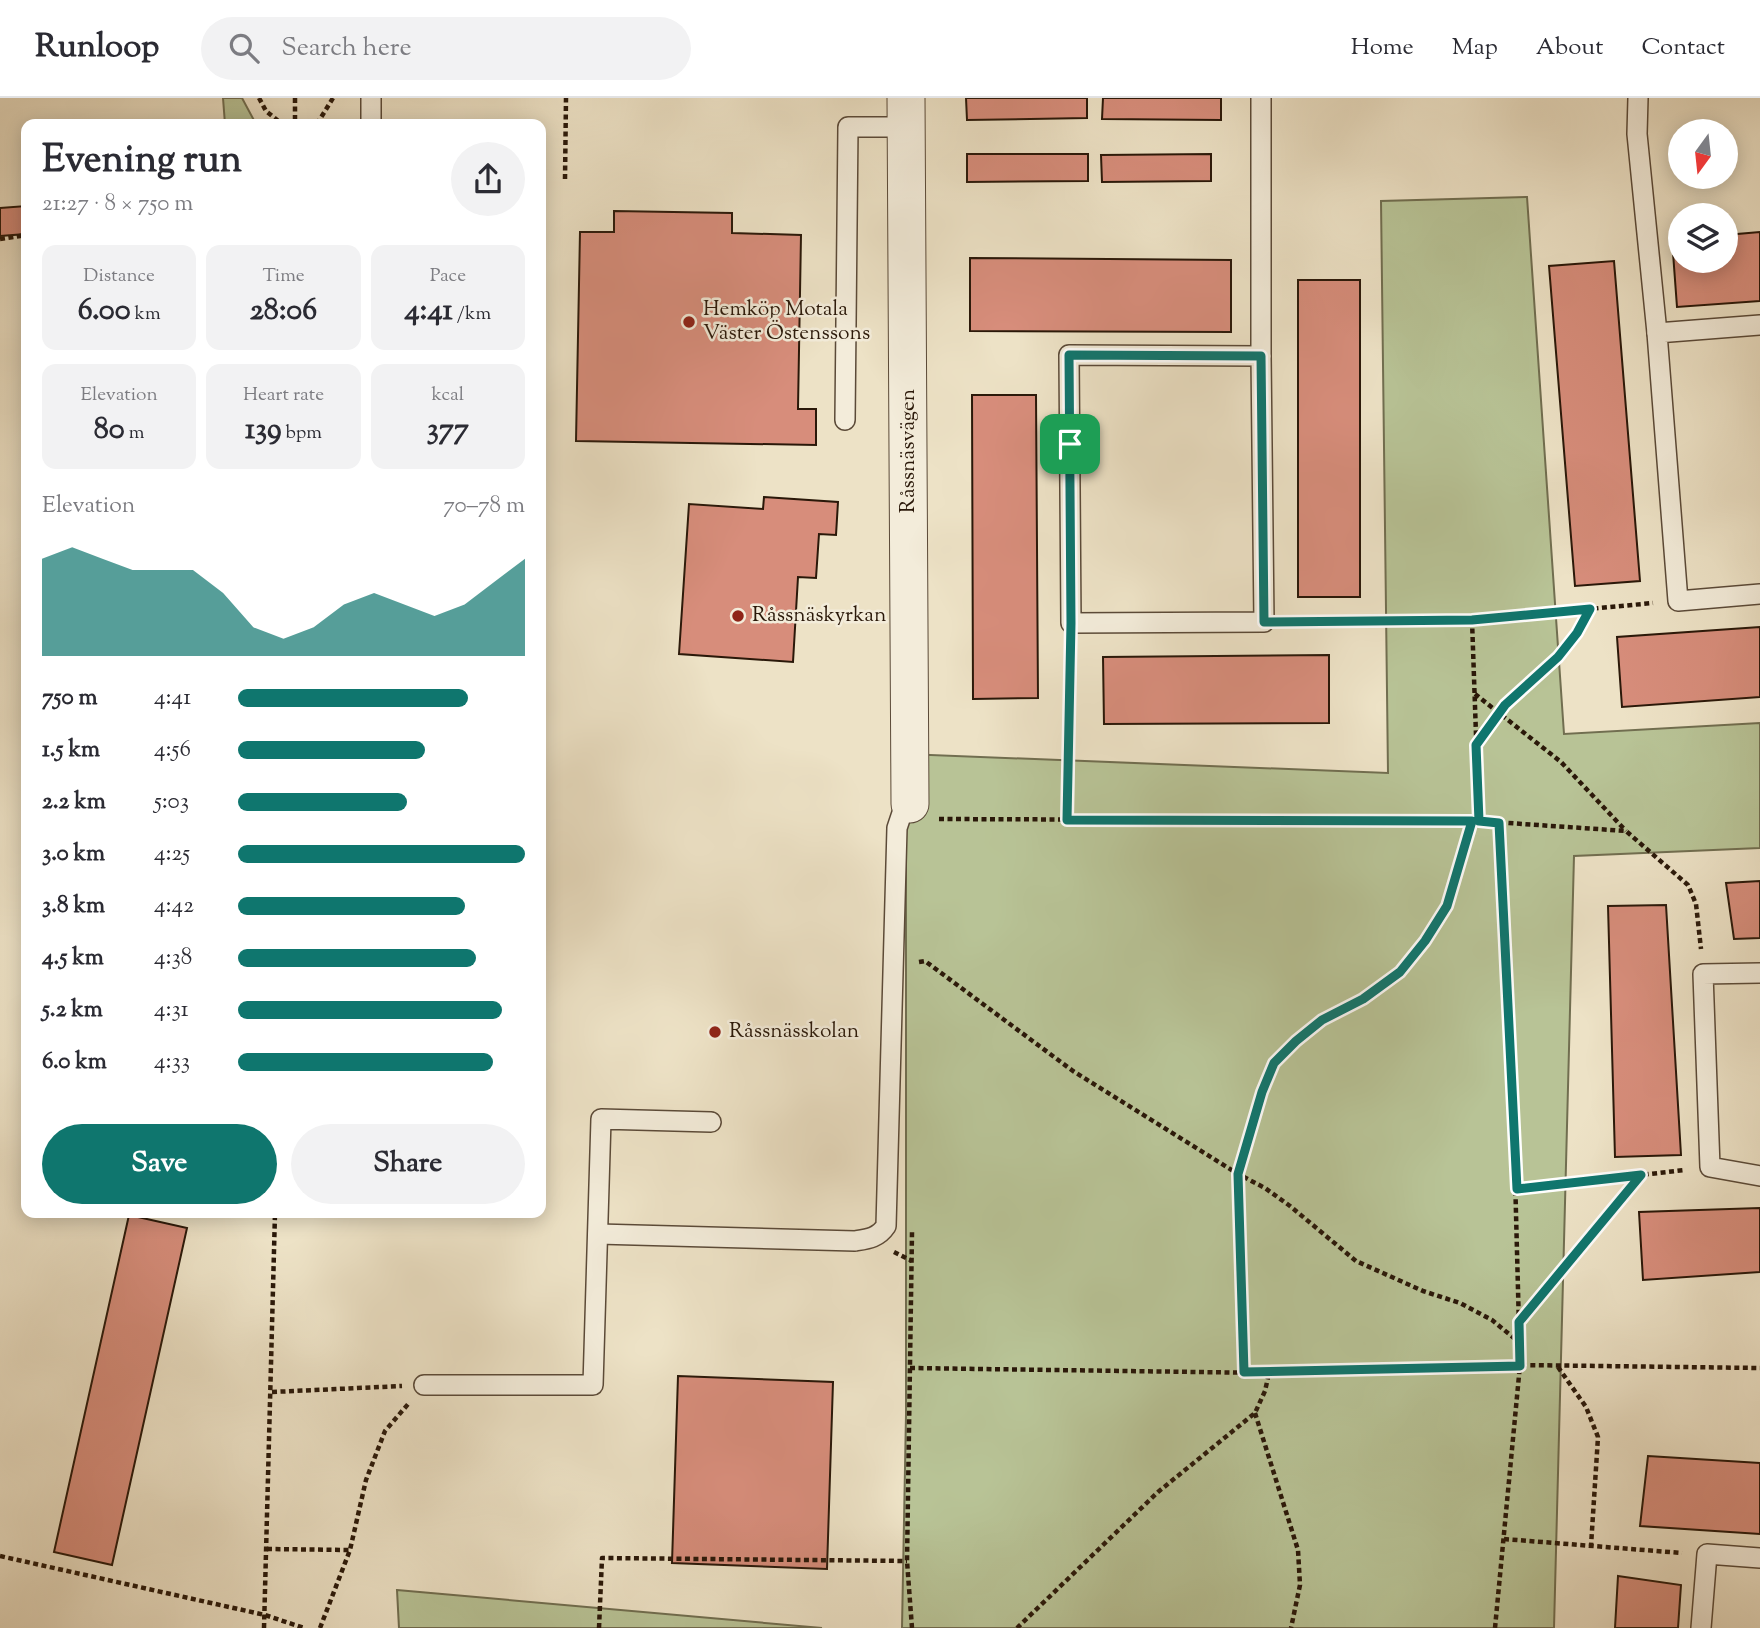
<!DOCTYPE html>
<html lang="en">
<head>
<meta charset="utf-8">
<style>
	:root { --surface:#fff; --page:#f2f2f3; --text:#2b2b33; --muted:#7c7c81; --line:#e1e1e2; --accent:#0f766e }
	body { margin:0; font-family:"Sorts Mill Goudy",serif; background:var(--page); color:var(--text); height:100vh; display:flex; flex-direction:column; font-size:26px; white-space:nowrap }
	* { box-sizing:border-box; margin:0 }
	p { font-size:23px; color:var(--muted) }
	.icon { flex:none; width:38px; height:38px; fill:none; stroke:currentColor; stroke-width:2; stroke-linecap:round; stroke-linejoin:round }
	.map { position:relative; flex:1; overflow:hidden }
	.panel { position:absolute; left:21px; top:21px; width:525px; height:1099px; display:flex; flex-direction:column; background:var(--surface); border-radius:14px; box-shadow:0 4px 18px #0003 }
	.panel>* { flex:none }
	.needle { width:46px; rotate:195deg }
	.fabs { position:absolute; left:1668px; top:21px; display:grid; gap:14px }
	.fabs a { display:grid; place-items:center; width:70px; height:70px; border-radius:50%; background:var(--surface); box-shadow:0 4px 18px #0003; font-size:35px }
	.pin { position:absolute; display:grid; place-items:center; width:60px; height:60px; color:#fff; margin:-30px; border-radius:14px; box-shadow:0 4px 10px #0006 }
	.round { display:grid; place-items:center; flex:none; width:74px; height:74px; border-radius:37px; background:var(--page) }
	.overview { display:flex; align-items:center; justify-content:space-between; height:119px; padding:0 21px }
	h1 { font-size:38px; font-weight:700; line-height:52px }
	.metrics { display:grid; grid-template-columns:repeat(3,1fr); gap:10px; height:119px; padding:7px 21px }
	.metrics div { display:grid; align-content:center; border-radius:14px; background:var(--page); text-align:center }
	.metrics b { font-size:30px; font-weight:700 }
	.metrics small { font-size:19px; font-weight:400 }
	.metrics p { font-size:19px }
	.chart { height:196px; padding:14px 21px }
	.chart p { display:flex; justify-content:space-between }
	.chart svg { width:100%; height:126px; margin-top:7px; fill:var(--accent); opacity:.7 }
	.button { display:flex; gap:14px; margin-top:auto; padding:14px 21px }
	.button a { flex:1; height:80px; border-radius:42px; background:var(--accent); color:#fff; font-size:28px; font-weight:700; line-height:80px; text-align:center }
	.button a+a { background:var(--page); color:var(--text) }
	ul { padding:0 21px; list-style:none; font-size:23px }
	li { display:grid; grid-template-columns:112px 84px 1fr; align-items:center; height:52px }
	li i { height:18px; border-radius:9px; background:var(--accent) }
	header { display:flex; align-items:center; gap:42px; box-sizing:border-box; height:98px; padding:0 35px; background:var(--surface); border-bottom:2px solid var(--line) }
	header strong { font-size:33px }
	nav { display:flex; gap:38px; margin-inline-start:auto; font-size:24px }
	.search { width:490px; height:63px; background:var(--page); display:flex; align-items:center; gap:18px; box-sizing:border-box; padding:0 24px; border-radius:38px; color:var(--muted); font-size:26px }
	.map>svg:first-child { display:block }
	.green { fill:#b8c396; stroke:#716e50; stroke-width:2 }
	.building { fill:#d78d7b; stroke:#2a1809; stroke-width:2 }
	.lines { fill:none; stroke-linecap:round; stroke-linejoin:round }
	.service-casing { stroke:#5b4a38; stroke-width:22 }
	.minor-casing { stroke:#5b4a38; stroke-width:39 }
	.path { stroke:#2a1809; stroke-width:4.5; stroke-dasharray:5 3.5; stroke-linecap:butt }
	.service { stroke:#f3ecda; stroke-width:19 }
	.minor { stroke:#f3ecda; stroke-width:37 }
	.route-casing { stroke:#fff; stroke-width:14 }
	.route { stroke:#0f766e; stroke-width:9 }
	.poi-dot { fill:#8f2418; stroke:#f3ecda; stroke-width:2.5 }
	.labels { text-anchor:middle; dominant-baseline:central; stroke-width:5; stroke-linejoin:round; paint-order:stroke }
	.poi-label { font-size:21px; fill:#2a1809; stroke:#f3ecda; text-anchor:start }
	.street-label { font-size:21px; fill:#2a1809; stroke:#f3ecda }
</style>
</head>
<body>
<header>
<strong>Runloop</strong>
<div class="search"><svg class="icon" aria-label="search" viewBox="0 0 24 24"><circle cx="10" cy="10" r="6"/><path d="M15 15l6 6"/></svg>Search here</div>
<nav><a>Home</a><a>Map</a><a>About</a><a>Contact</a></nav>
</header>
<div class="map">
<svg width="1760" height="1530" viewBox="0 0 1760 1530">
	<rect width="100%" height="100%" fill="#ede2c6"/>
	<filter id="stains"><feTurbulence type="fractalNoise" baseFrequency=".00286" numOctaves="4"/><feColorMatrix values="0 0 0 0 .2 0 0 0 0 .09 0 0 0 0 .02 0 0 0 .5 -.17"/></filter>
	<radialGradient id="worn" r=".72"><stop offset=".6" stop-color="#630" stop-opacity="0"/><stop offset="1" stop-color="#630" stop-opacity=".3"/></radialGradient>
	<!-- green -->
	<g class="green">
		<path d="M223,0H242L256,26H225Z"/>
		<path d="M1527,99L1564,636L1760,625V750L1574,758L1554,1530H902L906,1316V656L1388,675L1381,103Z"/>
		<path d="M397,1492L822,1530H399Z"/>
	</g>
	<!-- building -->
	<g class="building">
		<path d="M966,0H1087V20L967,22Z"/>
		<path d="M1103,0H1221V22L1102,21Z"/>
		<path d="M967,56H1088V83L967,84Z"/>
		<path d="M1211,56V83L1102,84L1101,57Z"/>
		<path d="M26,108V136L0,138V110Z"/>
		<path d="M614,113L732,115V135L801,137L798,311H816V347L576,343L580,134H614Z"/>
		<path d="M1760,134V203L1677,209L1672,141L1680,140V163H1726V137Z"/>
		<path d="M970,160L1231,162V234L970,233Z"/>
		<path d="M1614,163L1640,483L1575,488L1549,168Z"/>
		<rect x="1298" y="182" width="62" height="317"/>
		<path d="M972,297H1036L1038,600L973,601Z"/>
		<path d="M764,399L838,404L836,437L819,436L816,480L798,479L793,564L679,556L689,406L763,411Z"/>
		<path d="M1760,529V599L1622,609L1617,539Z"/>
		<path d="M1329,557V625L1104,626L1103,559Z"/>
		<path d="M1760,783V840L1734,841L1726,785Z"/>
		<path d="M1666,807L1681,1057L1615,1059L1608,808Z"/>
		<path d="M1760,1110V1174L1643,1182L1639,1114Z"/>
		<path d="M129,1117L187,1130L112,1467L54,1454Z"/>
		<path d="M678,1278L833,1284L827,1471L672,1465Z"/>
		<path d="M1648,1358L1760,1365V1436L1640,1428Z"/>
		<path d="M1618,1478L1681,1487L1678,1530H1615Z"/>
	</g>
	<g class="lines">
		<defs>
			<g id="service">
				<path d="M1638,0L1637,36L1657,235"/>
				<path d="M371,22V0"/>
				<path d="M1760,227L1657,235L1678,503L1760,496"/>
				<path d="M1069,257L1261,258L1264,524L1071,525Z"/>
				<path d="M1261,258V0"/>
				<path d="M845,322L848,29H906"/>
				<path d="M1760,875L1703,876L1710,1069L1760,1078"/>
				<path d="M598,1136L855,1143C868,1141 878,1140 886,1128L897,730L903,712L910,706"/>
				<path d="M424,1287H593L601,1021L711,1024"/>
				<path d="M1701,1530L1707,1456L1760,1460"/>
			</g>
			<path id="minor" d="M906,0L910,706"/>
		</defs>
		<!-- service casing -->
		<use href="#service" class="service-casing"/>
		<!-- minor casing -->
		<use href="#minor" class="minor-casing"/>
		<!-- path -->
		<g class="path">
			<path d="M259,0L266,13L282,26"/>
			<path d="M295,0V26"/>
			<path d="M317,26L333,0"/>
			<path d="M565,81L566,0"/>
			<path d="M0,141L26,137"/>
			<path d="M1472,522L1479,723"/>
			<path d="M1288,524L1472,522L1653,505"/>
			<path d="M1475,596L1561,664L1626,733"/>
			<path d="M1477,646C1486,632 1494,618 1506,606C1540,573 1566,556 1589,512"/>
			<path d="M939,721L1479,723L1626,733L1688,787L1696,806L1701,851"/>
			<path d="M1067,722L1071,550"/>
			<path d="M919,864L925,863L1073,973L1238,1076L1265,1090L1290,1108L1356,1163L1423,1193L1460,1205L1492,1222L1520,1245"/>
			<path d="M1517,1091L1685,1072"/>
			<path d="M894,1154L912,1163"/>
			<path d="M1519,1224L1641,1078"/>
			<path d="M1558,1269L1586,1309L1598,1339L1591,1448"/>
			<path d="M910,1270L1269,1275L1520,1267L1760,1270"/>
			<path d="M1244,1274L1238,1076L1262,994L1274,965L1296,943L1322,922L1363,902L1400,874L1425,843L1447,808L1472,723"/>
			<path d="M272,1294L402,1288"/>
			<path d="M1255,1315L1298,1452L1300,1487L1291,1530"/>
			<path d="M1504,1441L1682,1455"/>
			<path d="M267,1451L350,1452"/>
			<path d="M0,1458L265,1517L304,1530"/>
			<path d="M264,1530L275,1115"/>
			<path d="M320,1530L350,1452L366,1382L385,1333L409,1305"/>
			<path d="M599,1530L602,1460L907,1463"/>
			<path d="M912,1530L907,1463L912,1134"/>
			<path d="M1017,1530L1158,1394L1255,1315L1265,1293L1269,1275"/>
			<path d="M1495,1530L1520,1267L1512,964L1499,725"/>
		</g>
		<!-- service -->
		<use href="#service" class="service"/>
		<!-- minor -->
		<use href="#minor" class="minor"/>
	</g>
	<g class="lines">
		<defs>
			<path id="route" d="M1069,257L1261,258L1264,524L1472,522L1590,511L1577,535L1558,559L1505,607L1476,647L1479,723L1499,725L1517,1091L1641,1077L1519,1224L1520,1268L1244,1274L1238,1076L1262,994L1274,965L1296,943L1322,922L1363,901L1400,874L1425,843L1447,808L1472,723L1067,722L1071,525Z"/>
		</defs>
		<!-- route casing -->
		<use href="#route" class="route-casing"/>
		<!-- route -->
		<use href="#route" class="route"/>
	</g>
	<!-- markers -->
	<g class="poi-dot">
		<circle cx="689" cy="224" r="7"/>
		<circle cx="738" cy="518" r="7"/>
		<circle cx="715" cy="934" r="7"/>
	</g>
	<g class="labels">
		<!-- poi labels -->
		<g class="poi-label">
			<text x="703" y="212">Hemköp Motala<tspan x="703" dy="24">Väster Östenssons</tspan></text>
			<text x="752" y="518">Råssnäskyrkan</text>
			<text x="729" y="934">Råssnässkolan</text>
		</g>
		<!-- street labels -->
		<g class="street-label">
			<text transform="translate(909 353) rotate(-90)">Råssnäsvägen</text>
		</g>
	</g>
	<rect width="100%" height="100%" filter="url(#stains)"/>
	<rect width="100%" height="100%" fill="url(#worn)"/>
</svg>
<div class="fabs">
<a><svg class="needle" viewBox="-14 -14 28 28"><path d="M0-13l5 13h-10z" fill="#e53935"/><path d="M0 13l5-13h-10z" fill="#7c7c81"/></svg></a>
<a><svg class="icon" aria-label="layers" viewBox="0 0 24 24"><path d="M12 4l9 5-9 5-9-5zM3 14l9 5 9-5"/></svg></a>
</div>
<div class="pin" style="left:1070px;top:346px;background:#1e9e55"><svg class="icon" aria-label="arrive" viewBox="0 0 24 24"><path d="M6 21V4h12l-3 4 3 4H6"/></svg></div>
<section class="panel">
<div class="overview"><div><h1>Evening run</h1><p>21:27 · 8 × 750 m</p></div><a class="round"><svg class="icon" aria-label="share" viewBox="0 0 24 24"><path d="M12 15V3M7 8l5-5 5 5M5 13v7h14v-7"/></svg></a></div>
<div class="metrics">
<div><p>Distance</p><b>6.00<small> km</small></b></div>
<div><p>Time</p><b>28:06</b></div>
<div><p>Pace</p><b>4:41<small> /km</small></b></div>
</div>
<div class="metrics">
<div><p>Elevation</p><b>80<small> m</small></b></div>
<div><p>Heart rate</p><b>139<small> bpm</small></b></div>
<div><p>kcal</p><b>377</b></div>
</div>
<div class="chart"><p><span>Elevation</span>70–78 m</p>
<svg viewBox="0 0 160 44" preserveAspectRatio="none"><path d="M0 44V10L10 6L20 10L30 14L40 14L50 14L60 22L70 34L80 38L90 34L100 26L110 22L120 26L130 30L140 26L150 18L160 10V44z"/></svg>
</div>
<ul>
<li><b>750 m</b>4:41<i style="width:80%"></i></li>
<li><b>1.5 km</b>4:56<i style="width:65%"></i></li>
<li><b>2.2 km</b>5:03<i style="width:59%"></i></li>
<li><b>3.0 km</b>4:25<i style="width:100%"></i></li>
<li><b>3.8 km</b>4:42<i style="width:79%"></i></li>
<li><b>4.5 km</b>4:38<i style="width:83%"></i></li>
<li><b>5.2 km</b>4:31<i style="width:92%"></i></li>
<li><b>6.0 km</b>4:33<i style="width:89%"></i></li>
</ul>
<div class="button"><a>Save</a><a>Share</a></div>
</section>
</div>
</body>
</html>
